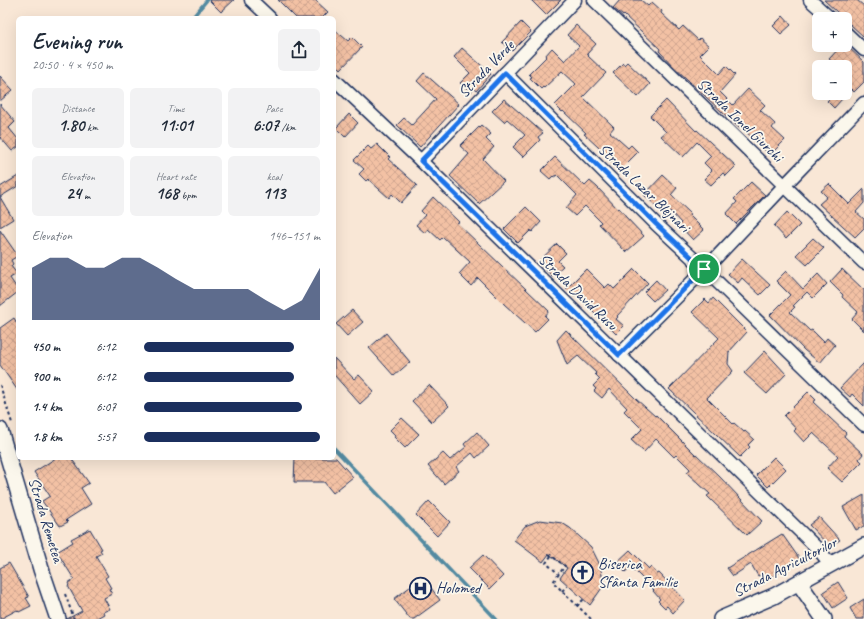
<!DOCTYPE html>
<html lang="en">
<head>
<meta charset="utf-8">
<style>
	:root { --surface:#fff; --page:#f2f2f3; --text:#1f2937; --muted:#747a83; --accent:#1b2f5e }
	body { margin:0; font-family:Caveat,sans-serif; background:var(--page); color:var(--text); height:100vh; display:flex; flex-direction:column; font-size:15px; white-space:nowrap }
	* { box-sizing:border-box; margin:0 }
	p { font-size:13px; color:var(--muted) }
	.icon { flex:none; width:22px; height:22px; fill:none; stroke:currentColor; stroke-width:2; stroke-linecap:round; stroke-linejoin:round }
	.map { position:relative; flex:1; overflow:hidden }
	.sheet { position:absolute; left:16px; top:16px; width:320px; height:444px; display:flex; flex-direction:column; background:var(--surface); border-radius:6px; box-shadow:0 4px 16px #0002 }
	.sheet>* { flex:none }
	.controls { position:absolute; left:812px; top:12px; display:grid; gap:8px }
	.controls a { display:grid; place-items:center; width:40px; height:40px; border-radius:6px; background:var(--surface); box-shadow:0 4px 16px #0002; font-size:20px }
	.pin { position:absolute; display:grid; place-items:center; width:34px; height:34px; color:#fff; margin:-17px; border:2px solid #fff; border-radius:50%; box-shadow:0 1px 4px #0007 }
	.round { display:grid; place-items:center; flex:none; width:42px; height:42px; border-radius:6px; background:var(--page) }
	.summary { display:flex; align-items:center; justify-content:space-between; height:68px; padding:0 16px }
	h1 { font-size:22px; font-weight:700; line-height:30px }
	.stats { display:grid; grid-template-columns:repeat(3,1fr); gap:6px; height:68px; padding:4px 16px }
	.stats div { display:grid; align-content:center; border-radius:6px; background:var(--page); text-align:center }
	.stats b { font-size:17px; font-weight:700 }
	.stats small { font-size:11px; font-weight:400 }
	.stats p { font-size:11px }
	.chart { height:112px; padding:8px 16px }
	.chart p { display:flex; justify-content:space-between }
	.chart svg { width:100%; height:72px; margin-top:4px; fill:var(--accent); opacity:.7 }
	ul { padding:0 16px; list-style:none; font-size:13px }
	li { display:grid; grid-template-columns:64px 48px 1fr; align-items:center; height:30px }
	li i { height:10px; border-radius:5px; background:var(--accent) }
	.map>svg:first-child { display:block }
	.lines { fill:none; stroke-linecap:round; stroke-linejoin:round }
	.stream { stroke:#528aa1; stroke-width:3.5 }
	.building { fill:url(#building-cross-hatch); stroke:#1b2f5e }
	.minor-casing { stroke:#1b2f5e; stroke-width:15 }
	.tertiary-casing { stroke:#1b2f5e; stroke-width:18 }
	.path { stroke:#1b2f5e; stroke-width:2; stroke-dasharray:3 3; stroke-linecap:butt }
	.minor { stroke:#fbf7ec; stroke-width:12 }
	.tertiary { stroke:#fbf7ec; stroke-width:15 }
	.route-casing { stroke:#fff; stroke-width:8 }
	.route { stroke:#1a73e8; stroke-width:5 }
	.labels { text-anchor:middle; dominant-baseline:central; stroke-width:3.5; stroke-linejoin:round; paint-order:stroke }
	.street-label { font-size:16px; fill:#1b2f5e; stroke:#fbf7ec }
	.poi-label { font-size:16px; fill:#1b2f5e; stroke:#fbf7ec; text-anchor:start }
</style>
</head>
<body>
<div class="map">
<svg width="864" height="619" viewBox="0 0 864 619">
	<defs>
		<pattern id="building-cross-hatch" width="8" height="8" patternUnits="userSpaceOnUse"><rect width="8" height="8" fill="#f3c1a4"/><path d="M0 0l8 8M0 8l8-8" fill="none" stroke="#d0a690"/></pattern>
	</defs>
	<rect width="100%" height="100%" fill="#f9e7d6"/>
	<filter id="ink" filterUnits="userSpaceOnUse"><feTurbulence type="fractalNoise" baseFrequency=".025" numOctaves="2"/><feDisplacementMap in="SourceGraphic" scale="8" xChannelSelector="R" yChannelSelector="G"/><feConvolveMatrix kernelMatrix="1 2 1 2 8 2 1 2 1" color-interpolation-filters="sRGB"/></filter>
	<g filter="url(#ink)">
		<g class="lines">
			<!-- stream -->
			<g class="stream">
				<path d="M192,18L207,0"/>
				<path d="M334,448L496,619"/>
			</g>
		</g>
		<!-- building -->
		<g class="building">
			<path d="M209,0H234L221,12Z"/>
			<path d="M278,0H315L328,12L322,18H296Z"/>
			<path d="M531,0H561L546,15Z"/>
			<path d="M620,0H641L648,6L652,2L662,11L661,13L679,30L683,26L698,40L700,38L709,46L700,55L719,74L726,66L735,75L720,92L733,105L748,89L765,105L760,110L775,124L772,128L785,140L770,155L741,127L739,128L673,66L659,51L660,49L624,15L623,16L613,8Z"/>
			<path d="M824,0H857L864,6V37Z"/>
			<path d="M783,16L791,25L781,34L773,26Z"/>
			<path d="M521,22L531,32L512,51L502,42Z"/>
			<path d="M576,25L596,44L587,54L589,55L588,56L606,73L583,97L614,127L610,132L628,148L631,145L638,152L620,170L611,161L612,160L584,134L586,133L563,111L562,112L555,105L576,84L562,71L544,88L543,87L541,89L530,78L532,77L529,74L546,57L545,56L552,48L565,61L579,46L567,35Z"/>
			<path d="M334,29L348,41L352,37L362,47L341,69L334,62Z"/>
			<path d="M845,44L864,62V82L854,92L851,89L834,108L827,101L835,93H845V67H838L829,59L842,45Z"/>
			<path d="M462,48L491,74L476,91L474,89L471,92L460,83L470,73L454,57Z"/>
			<path d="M627,62L650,84L638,97L613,73L623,63L624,65Z"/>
			<path d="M424,73L459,104L420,147L397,125L404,118L412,125L436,99L417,81Z"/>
			<path d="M0,76L13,90L0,101Z"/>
			<path d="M504,99L543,133L538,137L540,140L523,157L513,147L525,135L507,119L504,122L492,111Z"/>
			<path d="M666,100L696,131L697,130L736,166L726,176L723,173L711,185L704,179L712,171L704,163L711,156L697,142L683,157L661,136L666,132L650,116Z"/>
			<path d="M0,104L15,122L9,128L18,139V147L12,151L0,137Z"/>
			<path d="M349,114L358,123L345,137L336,128Z"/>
			<path d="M481,125L491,134L486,139L494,147L483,159L504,181L479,204L450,176L469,154L460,146Z"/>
			<path d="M377,144L390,157L388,159L417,185L401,203L392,194L389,198L368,179L366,181L359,174L364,169L354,160L368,146L371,149Z"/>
			<path d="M555,157L585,186L590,181L597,187L618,209L619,208L626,216H625L644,236L626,252L599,224L601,222L585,206L575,216L566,208L577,195L557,175L554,177L553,176L550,179L541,171Z"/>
			<path d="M663,175L677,188L671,195L690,213L689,215L704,230L693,240L679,225L681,223L670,211L666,215L644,195Z"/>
			<path d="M18,176V186L0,197V187Z"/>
			<path d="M751,182L765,195L736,224L726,214L737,202L734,199Z"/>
			<path d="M829,184L849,204L864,189V203L856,212L864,219V228L855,237L819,204L827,197L821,191Z"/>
			<path d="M0,197L13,219L0,227Z"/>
			<path d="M433,197L459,222L457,223L549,311L545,316L548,319L535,332L504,304L478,278L471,286L459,274L470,262L443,237L440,240L428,229L425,233L416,225L425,215L421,211Z"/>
			<path d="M526,207L541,222L532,232L531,230L518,243L504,229Z"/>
			<path d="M787,212L800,225L786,239L774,226Z"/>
			<path d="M0,230L18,256L11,260L13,264L11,266L17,274L10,278L18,290V292L0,306Z"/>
			<path d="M813,238L824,248L807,265L796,255Z"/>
			<path d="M557,244L566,253L558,261L563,266L552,276L538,262Z"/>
			<path d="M742,259L770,285L760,295L742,278L738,283L728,274Z"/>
			<path d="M586,269L605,288L609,284L614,289L634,269L648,283L617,316L618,317L616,319L624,326L616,334L576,294L573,296L566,289Z"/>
			<path d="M842,269L864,290V331L852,319L858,312L842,297L843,295L830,282Z"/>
			<path d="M786,271L803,289L818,274L827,284L813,298L807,292L793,306L795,307L790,312L810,331L812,330L824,342L827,338L835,345L820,363L804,350L770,315L790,295L776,281Z"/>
			<path d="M656,280L665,290L653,301L644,292Z"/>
			<path d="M713,298L747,332L729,352L728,364L733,371L707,398L733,424L734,423L744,432L745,431L754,439L748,445L750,447L740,457L669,389L719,338L692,312L705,299L709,303Z"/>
			<path d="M352,310L363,322L347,336L336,324Z"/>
			<path d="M14,318L18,325V391L0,365V328Z"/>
			<path d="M566,330L636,399L655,416L656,415L696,455V454L719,476L762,521L747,535L707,496L710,494L687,473L690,469L676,455L674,457L656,439L644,452L631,440L642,429L624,411L627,408L609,389L602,398L594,391L596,389L593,386L600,379L595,374L596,373L578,356L567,365L557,340Z"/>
			<path d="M386,333L410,362L394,376L369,348Z"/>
			<path d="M765,351L786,374L767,394L744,373Z"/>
			<path d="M334,358L354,379L359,375L374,391L360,404L334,375Z"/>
			<path d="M864,363V406L852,394L850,397L840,388Z"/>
			<path d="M429,385L449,406L432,422L412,401Z"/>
			<path d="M808,392L816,400L813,402L846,433L844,436L863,454L859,459L862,462L842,482L827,468L838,456L813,433L804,442L794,431L796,429L784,416Z"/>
			<path d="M402,418L419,434L405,448L394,437L396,436L390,430Z"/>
			<path d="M477,432L489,446L476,458L472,453L456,467L459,471L444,484L428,466L443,453L450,460L466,447L464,444Z"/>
			<path d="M774,457L786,469L768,487L756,475Z"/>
			<path d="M56,458H71L89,483L81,488L91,504L66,520L68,522L60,526L42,501L50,496L34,472Z"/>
			<path d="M295,458H336L353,477L333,493L324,482H294Z"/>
			<path d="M864,495V526L856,530L843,507Z"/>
			<path d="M429,501L450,522L437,536L416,515Z"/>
			<path d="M819,517L840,540L829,546L809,525Z"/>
			<path d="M540,520L562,523L570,528L591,547L600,565L604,585L590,605L560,578L567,568L549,554L543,562L514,540L525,526Z"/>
			<path d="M90,529L102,549L100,550L102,553L96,556L108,576L105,578L111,588L109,589L112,594L104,598L110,609L103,612L104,614L95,619H67L82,611L68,586L69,585L68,583L74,579L57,552L73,542L71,539Z"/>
			<path d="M782,534L801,561L763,581L760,575L758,576L751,564L733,576L727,568Z"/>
			<path d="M630,550L649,569L651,567L657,574L659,573L685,600L673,613L667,606L665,608L658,601L660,599L653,591L654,590L631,567L625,572L616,563Z"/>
			<path d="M483,555L503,576L490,589L469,568Z"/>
			<path d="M9,563L29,597L26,598L31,606L19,612L17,610L0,619V568Z"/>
			<path d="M423,577L440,600L414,619H410L394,599Z"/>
			<path d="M838,582L848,598L833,608L823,592Z"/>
			<path d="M864,599V619H856L850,608Z"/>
		</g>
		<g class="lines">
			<defs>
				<g id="minor">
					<path d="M251,0L270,18"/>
					<path d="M594,0L864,263"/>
					<path d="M810,0L831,19"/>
					<path d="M845,32L864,50"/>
					<path d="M505,73L656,224L699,264L864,425"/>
					<path d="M334,79L421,161L819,550L831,565"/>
					<path d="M421,161L575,0"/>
					<path d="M619,355L713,261L784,186L864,103"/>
				</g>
				<g id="tertiary">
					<path d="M0,430L41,569L58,619"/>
					<path d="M799,583L824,619"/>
					<path d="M721,619L774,596L864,546"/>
				</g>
			</defs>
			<!-- minor casing -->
			<use href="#minor" class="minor-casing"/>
			<!-- tertiary casing -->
			<use href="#tertiary" class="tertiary-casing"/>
			<!-- path -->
			<g class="path">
				<path d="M0,385L12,423"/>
				<path d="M549,554L565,566L553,582L591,619"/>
				<path d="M551,556L546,563L559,574"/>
				<path d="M562,591L568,585"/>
				<path d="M65,594L74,619"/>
				<path d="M577,606L584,599"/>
			</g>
			<!-- minor -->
			<use href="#minor" class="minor"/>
			<!-- tertiary -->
			<use href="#tertiary" class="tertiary"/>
		</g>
	</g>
	<g class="lines" filter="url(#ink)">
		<defs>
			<path id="route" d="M505,73L656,224L704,269L619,355L421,161Z"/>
		</defs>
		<!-- route casing -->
		<use href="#route" class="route-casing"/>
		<!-- route -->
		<use href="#route" class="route"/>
	</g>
	<!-- icons -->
	<defs>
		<symbol id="church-ring" viewBox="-11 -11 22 22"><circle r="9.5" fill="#fbf7ec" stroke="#1b2f5e" stroke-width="1.5"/><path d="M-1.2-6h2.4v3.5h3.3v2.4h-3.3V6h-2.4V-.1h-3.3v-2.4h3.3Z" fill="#1b2f5e"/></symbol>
		<symbol id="hospital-ring" viewBox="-11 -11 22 22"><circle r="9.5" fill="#fbf7ec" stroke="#1b2f5e" stroke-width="1.5"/><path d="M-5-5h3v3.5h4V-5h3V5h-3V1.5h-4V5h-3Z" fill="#1b2f5e"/></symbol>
	</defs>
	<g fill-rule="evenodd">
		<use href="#church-ring" x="570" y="560" width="25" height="25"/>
		<use href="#hospital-ring" x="408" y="576" width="25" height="25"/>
	</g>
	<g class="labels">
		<!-- street labels -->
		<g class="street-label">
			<text transform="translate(486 69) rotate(-46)">Strada Verde</text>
			<text transform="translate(740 120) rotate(44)">Strada Ionel Giurchi</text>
			<text transform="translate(644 188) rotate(44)">Strada Lazar Blejnari</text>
			<text transform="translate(578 292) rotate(44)">Strada David Rusu</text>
			<text transform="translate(46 520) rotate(73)">Strada Remetea</text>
			<text transform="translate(785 567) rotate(-27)">Strada Agricultorilor</text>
		</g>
		<!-- poi labels -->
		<g class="poi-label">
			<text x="598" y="564">Biserica<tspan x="598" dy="18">Sfânta Familie</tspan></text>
			<text x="436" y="588">Holomed</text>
		</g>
	</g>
</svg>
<div class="controls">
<a>+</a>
<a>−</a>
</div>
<div class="pin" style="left:704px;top:269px;background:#1e9e55"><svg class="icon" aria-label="arrive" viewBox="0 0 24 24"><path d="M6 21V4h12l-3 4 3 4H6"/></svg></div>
<section class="sheet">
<div class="summary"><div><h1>Evening run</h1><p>20:50 · 4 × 450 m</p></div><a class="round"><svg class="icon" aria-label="share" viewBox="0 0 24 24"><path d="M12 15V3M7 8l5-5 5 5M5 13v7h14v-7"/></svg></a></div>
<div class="stats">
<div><p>Distance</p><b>1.80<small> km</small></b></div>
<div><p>Time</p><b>11:01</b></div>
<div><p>Pace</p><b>6:07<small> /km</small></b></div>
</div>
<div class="stats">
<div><p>Elevation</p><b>24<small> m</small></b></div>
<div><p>Heart rate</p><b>168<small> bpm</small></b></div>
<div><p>kcal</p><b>113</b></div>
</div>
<div class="chart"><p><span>Elevation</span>146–151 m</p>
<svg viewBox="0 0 160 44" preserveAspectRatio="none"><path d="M0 44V12L10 6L20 6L30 12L40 12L50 6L60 6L70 12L80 19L90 25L100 25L110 25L120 25L130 32L140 38L150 32L160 12V44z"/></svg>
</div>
<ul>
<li><b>450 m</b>6:12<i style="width:85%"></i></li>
<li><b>900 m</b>6:12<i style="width:85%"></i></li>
<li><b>1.4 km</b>6:07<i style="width:90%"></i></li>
<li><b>1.8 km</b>5:57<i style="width:100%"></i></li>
</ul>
</section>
</div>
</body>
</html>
